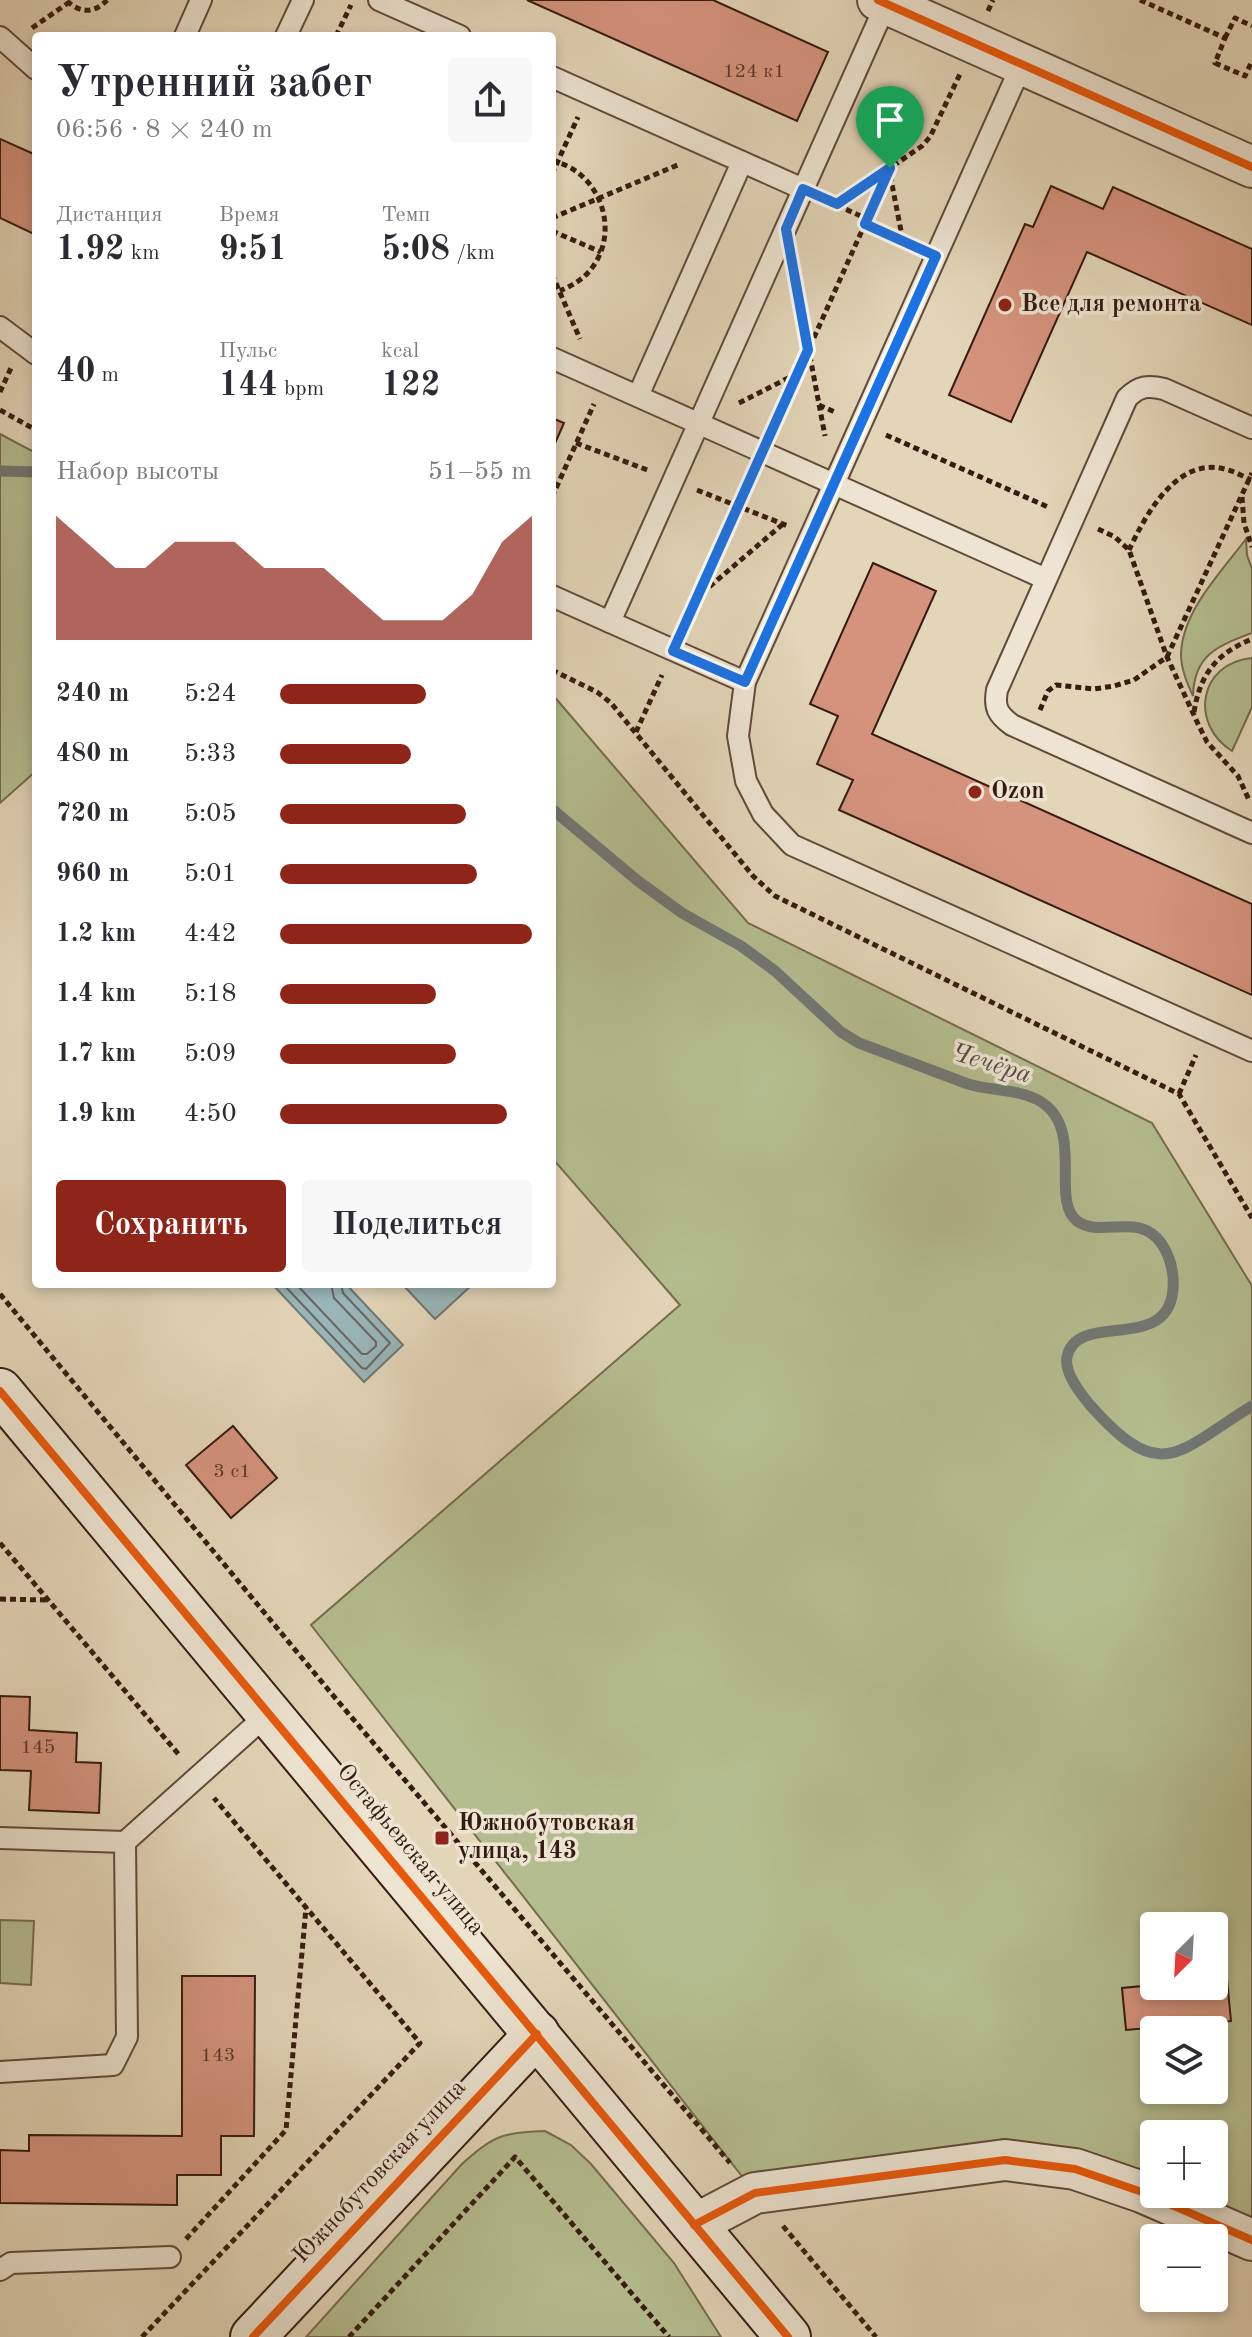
<!DOCTYPE html>
<html lang="ru">
<head>
<meta charset="utf-8">
<style>
	:root { --surface:#fff; --page:#f7f7f7; --text:#2b2b33; --muted:#7c7c81; --accent:#8f2418 }
	body { margin:0; font-family:"Old Standard TT",serif; background:var(--page); color:var(--text); height:100vh; display:flex; flex-direction:column; font-size:30px; white-space:nowrap }
	* { box-sizing:border-box; margin:0 }
	p { font-size:26px; color:var(--muted) }
	.icon { flex:none; width:44px; height:44px; fill:none; stroke:currentColor; stroke-width:2; stroke-linecap:round; stroke-linejoin:round }
	.map { position:relative; flex:1; overflow:hidden }
	.sheet { position:absolute; left:32px; top:32px; width:524px; height:1256px; display:flex; flex-direction:column; background:var(--surface); border-radius:8px; box-shadow:0 4px 12px #0003 }
	.sheet>* { flex:none }
	.needle { width:52px; rotate:204deg }
	.buttons { position:absolute; left:1140px; top:1912px; display:grid; gap:16px }
	.buttons a { display:grid; place-items:center; width:88px; height:88px; border-radius:8px; background:var(--surface); box-shadow:0 4px 12px #0003; font-size:40px }
	.pin { position:absolute; display:grid; place-items:center; width:68px; height:68px; color:#fff; margin:-82px -34px; border-radius:50% 50% 50% 0; rotate:-45deg; box-shadow:0 0 8px #0007 }
	.pin .icon { rotate:45deg }
	.round { display:grid; place-items:center; flex:none; width:84px; height:84px; border-radius:8px; background:var(--page) }
	.overview { display:flex; align-items:center; justify-content:space-between; height:136px; padding:0 24px }
	h1 { font-size:44px; font-weight:600; line-height:60px }
	.stats { display:grid; grid-template-columns:repeat(3,1fr); gap:12px; height:136px; padding:8px 24px }
	.stats div { display:grid; align-content:center }
	.stats b { font-size:34px; font-weight:600 }
	.stats small { font-size:22px; font-weight:400 }
	.stats p { font-size:22px }
	.chart { height:224px; padding:16px 24px }
	.chart p { display:flex; justify-content:space-between }
	.chart svg { width:100%; height:144px; margin-top:8px; fill:var(--accent); opacity:.7 }
	.action { display:flex; gap:16px; margin-top:auto; padding:16px 24px }
	.action a { flex:1; height:92px; border-radius:8px; background:var(--accent); color:#fff; font-size:32px; font-weight:600; line-height:92px; text-align:center }
	.action a+a { background:var(--page); color:var(--text) }
	ul { padding:0 24px; list-style:none; font-size:26px }
	li { display:grid; grid-template-columns:128px 96px 1fr; align-items:center; height:60px }
	li i { height:20px; border-radius:10px; background:var(--accent) }
	.map>svg:first-child { display:block }
	.green { fill:#b4bd8f; stroke:#756c50; stroke-width:2; fill-rule:evenodd }
	.water { fill:#99b6b8; stroke:#717875; stroke-width:2 }
	.lines { fill:none; stroke-linecap:round; stroke-linejoin:round }
	.shore { stroke:#686864; stroke-width:2 }
	.stream { stroke:#717875; stroke-width:11 }
	.building { fill:#d5937d; stroke:#361b10; stroke-width:2 }
	.lane-casing { stroke:#614a3a; stroke-width:24 }
	.street-casing { stroke:#614a3a; stroke-width:44 }
	.secondary-casing { stroke:#361b10; stroke-width:48 }
	.path { stroke:#361b10; stroke-width:5; stroke-dasharray:6 4; stroke-linecap:butt }
	.lane { stroke:#ede4d1; stroke-width:20 }
	.street { stroke:#ede4d1; stroke-width:40 }
	.secondary { stroke:#ede4d1; stroke-width:44 }
	.cycleway-casing { stroke:#ede4d1; stroke-width:13 }
	.cycleway { stroke:#e8590c; stroke-width:8 }
	.route-casing { stroke:#fff; stroke-width:16 }
	.route { stroke:#1a73e8; stroke-width:10 }
	.poi-dot { fill:#8f2418; stroke:#ede4d1; stroke-width:3 }
	.labels { text-anchor:middle; dominant-baseline:central; stroke-width:7; stroke-linejoin:round; paint-order:stroke }
	.number-label { font-size:20px; fill:#5e392b }
	.poi-label { font-size:24px; font-weight:bold; fill:#361b10; stroke:#ede4d1; text-anchor:start }
	.street-label { font-size:24px; fill:#361b10; stroke:#ede4d1 }
	.water-label { font-size:26px; font-style:italic; fill:#544a42; stroke:#ede4d1 }
</style>
</head>
<body>
<div class="map">
<svg width="1252" height="2337" viewBox="0 0 1252 2337">
	<rect width="100%" height="100%" fill="#e3d5b8"/>
	<filter id="stains"><feTurbulence type="fractalNoise" baseFrequency=".0025" numOctaves="4"/><feColorMatrix values="0 0 0 0 .2 0 0 0 0 .09 0 0 0 0 .02 0 0 0 .5 -.17"/></filter>
	<radialGradient id="worn" r=".72"><stop offset=".6" stop-color="#630" stop-opacity="0"/><stop offset="1" stop-color="#630" stop-opacity=".3"/></radialGradient>
	<!-- green -->
	<g class="green">
		<path d="M0,434L36,453V771L0,803Z"/>
		<path d="M1246,539L1247,555L1252,569V633C1217,646 1194,655 1193,696C1187,683 1181,669 1181,654C1182,611 1222,571 1246,539Z"/>
		<path d="M1252,658V707L1232,751C1189,724 1199,663 1252,658Z"/>
		<path d="M552,694L748,923L1152,1123L1252,1286V2240L1075,2169L748,2184L311,1625L680,1305L552,1158ZM1154,1926H1214V1986H1154ZM1154,2030H1214V2090H1154ZM1154,2134H1214V2194H1154Z"/>
		<path d="M0,1920L34,1921L31,1985L0,1983Z"/>
		<path d="M545,2131L571,2145L591,2164L674,2263L721,2337H306L461,2165C492,2136 503,2132 545,2131Z"/>
	</g>
	<!-- water -->
	<g class="water">
		<path d="M272,1284H346L403,1345L364,1382Z"/>
		<path d="M402,1284H473L435,1319Z"/>
	</g>
	<g class="lines">
		<!-- shore -->
		<g class="shore">
			<path d="M283,1284L362,1368L366,1369L390,1343L343,1293L341,1284"/>
			<path d="M296,1284L362,1354H367L376,1346V1342L334,1298L331,1284"/>
		</g>
		<!-- stream -->
		<g class="stream">
			<path d="M0,471L36,472"/>
			<path d="M552,809L638,881L682,913L741,946L775,971L841,1032L859,1043L968,1084C991,1091 1017,1089 1038,1100C1087,1127 1049,1199 1077,1221C1102,1239 1138,1211 1161,1243C1168,1253 1172,1264 1173,1277C1179,1360 1077,1307 1067,1357C1064,1373 1080,1393 1090,1405C1162,1486 1177,1452 1252,1406"/>
		</g>
	</g>
	<!-- building -->
	<g class="building">
		<path d="M527,0H713L828,52L797,121Z"/>
		<path d="M0,139L36,155V235L0,218Z"/>
		<path d="M1051,186L1103,209L1113,187L1252,249V325L1087,252L1011,422L949,395L1025,224L1033,227Z"/>
		<path d="M552,418L564,423L552,450Z"/>
		<path d="M873,563L936,591L872,734L1252,904V995L839,810L853,780L817,764L838,716L810,704Z"/>
		<path d="M233,1426L277,1478L231,1518L186,1465Z"/>
		<path d="M0,1696L30,1697L29,1730L77,1733L76,1762L101,1763L99,1813L29,1810L31,1771L0,1770Z"/>
		<path d="M182,1976H255L254,2136H221V2175H177V2205L0,2203V2150L29,2151V2135L182,2136Z"/>
		<path d="M1227,1979L1231,2021L1126,2030L1122,1988L1154,1985L1214,1986V1980Z"/>
	</g>
	<g class="lines">
		<defs>
			<g id="lane">
				<path d="M379,0L460,36"/>
				<path d="M185,36L201,0"/>
				<path d="M286,36L303,0"/>
				<path d="M0,37L36,69"/>
				<path d="M1022,64L834,484L1046,579"/>
				<path d="M552,77L803,189"/>
				<path d="M0,327L36,354"/>
				<path d="M552,358L834,484L745,682L738,736L746,781L763,814L792,845L1252,1051"/>
				<path d="M638,396L742,162"/>
				<path d="M1252,428L1164,389C1148,385 1139,386 1127,398L997,690C994,707 997,714 1012,725L1252,833"/>
				<path d="M552,596L610,622"/>
				<path d="M745,682L610,622L886,4"/>
				<path d="M0,1838L125,1842L270,1712"/>
				<path d="M0,2072L113,2065L127,2037L125,1842"/>
				<path d="M0,2270L11,2263L170,2257"/>
			</g>
			<g id="street">
				<path d="M878,0L1252,167"/>
				<path d="M694,2225L755,2193L1005,2160L1075,2169L1142,2192L1252,2240"/>
			</g>
			<g id="secondary">
				<path d="M0,1391L788,2337"/>
				<path d="M253,2337L537,2034"/>
			</g>
		</defs>
		<!-- lane casing -->
		<use href="#lane" class="lane-casing"/>
		<!-- street casing -->
		<use href="#street" class="street-casing"/>
		<!-- secondary casing -->
		<use href="#secondary" class="secondary-casing"/>
		<!-- path -->
		<g class="path">
			<path d="M1140,0L1225,38L1215,63L1245,76L1252,61"/>
			<path d="M67,1C80,13 94,14 107,0"/>
			<path d="M988,11L993,0"/>
			<path d="M32,28L68,3"/>
			<path d="M336,36L351,5"/>
			<path d="M1225,38L1235,18L1252,26"/>
			<path d="M875,97L903,241"/>
			<path d="M552,161C598,170 620,227 594,265C586,278 573,285 560,291"/>
			<path d="M552,174L578,117"/>
			<path d="M828,201L867,219"/>
			<path d="M837,204L889,169"/>
			<path d="M552,218L680,164"/>
			<path d="M865,224L913,246"/>
			<path d="M552,231L601,252"/>
			<path d="M552,274L580,339"/>
			<path d="M795,277L825,436"/>
			<path d="M0,392L11,368"/>
			<path d="M739,403L798,373"/>
			<path d="M819,405L837,413"/>
			<path d="M0,410L36,430"/>
			<path d="M773,429L890,168L922,146L930,137L960,74"/>
			<path d="M886,435L1048,507"/>
			<path d="M576,443L650,471"/>
			<path d="M697,490L788,526"/>
			<path d="M552,497L594,404"/>
			<path d="M1242,497L1244,523L1252,547"/>
			<path d="M1098,529L1115,537L1129,550L1167,657L1199,726L1207,742L1238,776L1249,800"/>
			<path d="M1129,550C1146,514 1178,454 1228,470C1236,472 1244,477 1251,480"/>
			<path d="M702,593L783,524"/>
			<path d="M685,626L751,478"/>
			<path d="M552,670L597,692L611,703L753,876L775,896L1179,1094L1252,1218"/>
			<path d="M1040,710L1048,691L1056,685L1094,689L1114,686L1134,680L1167,657L1252,473"/>
			<path d="M1194,712C1200,674 1217,653 1252,639"/>
			<path d="M636,732L662,675"/>
			<path d="M1179,1094L1196,1055"/>
			<path d="M0,1294L331,1693L730,2163"/>
			<path d="M0,1543L180,1756"/>
			<path d="M0,1599L47,1600"/>
			<path d="M783,2226L876,2337"/>
			<path d="M186,2239L286,2130L306,1908"/>
			<path d="M142,2337L420,2043L214,1798"/>
			<path d="M349,2337L515,2157L669,2337"/>
		</g>
		<!-- lane -->
		<use href="#lane" class="lane"/>
		<!-- street -->
		<use href="#street" class="street"/>
		<!-- secondary -->
		<use href="#secondary" class="secondary"/>
		<defs>
			<g id="cycleway">
				<path d="M878,0L1252,167"/>
				<path d="M0,1391L788,2337"/>
				<path d="M694,2225L755,2193L1005,2160L1075,2169L1142,2192L1252,2240"/>
				<path d="M253,2337L537,2034"/>
			</g>
		</defs>
		<!-- cycleway casing -->
		<use href="#cycleway" class="cycleway-casing"/>
		<!-- cycleway -->
		<use href="#cycleway" class="cycleway"/>
	</g>
	<g class="lines">
		<defs>
			<path id="route" d="M890,168L865,224L936,256L745,682L673,651L808,350L786,229L803,189L837,204Z"/>
		</defs>
		<!-- route casing -->
		<use href="#route" class="route-casing"/>
		<!-- route -->
		<use href="#route" class="route"/>
	</g>
	<!-- markers -->
	<g class="poi-dot">
		<circle cx="1005" cy="305" r="8"/>
		<circle cx="975" cy="792" r="8"/>
		<rect x="434" y="1830" width="16" height="16" rx="4"/>
	</g>
	<g class="labels">
		<!-- number labels -->
		<g class="number-label">
			<text x="754" y="72">124 к1</text>
			<text x="232" y="1472">3 с1</text>
			<text x="38" y="1748">145</text>
			<text x="218" y="2056">143</text>
		</g>
		<!-- poi labels -->
		<g class="poi-label">
			<text x="1021" y="305">Все для ремонта</text>
			<text x="991" y="792">Ozon</text>
			<text x="458" y="1824">Южнобутовская<tspan x="458" dy="28">улица, 143</tspan></text>
		</g>
		<!-- street labels -->
		<g class="street-label">
			<text transform="translate(410 1850) rotate(50)">Остафьевская улица</text>
			<text transform="translate(380 2172) rotate(-47)">Южнобутовская улица</text>
		</g>
		<!-- water labels -->
		<g class="water-label">
			<text transform="translate(991 1064) rotate(17)">Чечёра</text>
		</g>
	</g>
	<rect width="100%" height="100%" filter="url(#stains)"/>
	<rect width="100%" height="100%" fill="url(#worn)"/>
</svg>
<div class="buttons">
<a><svg class="needle" viewBox="-14 -14 28 28"><path d="M0-13l5 13h-10z" fill="#e53935"/><path d="M0 13l5-13h-10z" fill="#7c7c81"/></svg></a>
<a><svg class="icon" aria-label="layers" viewBox="0 0 24 24"><path d="M12 4l9 5-9 5-9-5zM3 14l9 5 9-5"/></svg></a>
<a>+</a>
<a>−</a>
</div>
<div class="pin" style="left:890px;top:168px;background:#1e9e55"><svg class="icon" aria-label="arrive" viewBox="0 0 24 24"><path d="M6 21V4h12l-3 4 3 4H6"/></svg></div>
<section class="sheet">
<div class="overview"><div><h1>Утренний забег</h1><p>06:56 · 8 × 240 m</p></div><a class="round"><svg class="icon" aria-label="share" viewBox="0 0 24 24"><path d="M12 15V3M7 8l5-5 5 5M5 13v7h14v-7"/></svg></a></div>
<div class="stats">
<div><p>Дистанция</p><b>1.92<small> km</small></b></div>
<div><p>Время</p><b>9:51</b></div>
<div><p>Темп</p><b>5:08<small> /km</small></b></div>
</div>
<div class="stats">
<div><b>40<small> m</small></b></div>
<div><p>Пульс</p><b>144<small> bpm</small></b></div>
<div><p>kcal</p><b>122</b></div>
</div>
<div class="chart"><p><span>Набор высоты</span>51–55 m</p>
<svg viewBox="0 0 160 44" preserveAspectRatio="none"><path d="M0 44V6L10 14L20 22L30 22L40 14L50 14L60 14L70 22L80 22L90 22L100 30L110 38L120 38L130 38L140 30L150 14L160 6V44z"/></svg>
</div>
<ul>
<li><b>240 m</b>5:24<i style="width:58%"></i></li>
<li><b>480 m</b>5:33<i style="width:52%"></i></li>
<li><b>720 m</b>5:05<i style="width:74%"></i></li>
<li><b>960 m</b>5:01<i style="width:78%"></i></li>
<li><b>1.2 km</b>4:42<i style="width:100%"></i></li>
<li><b>1.4 km</b>5:18<i style="width:62%"></i></li>
<li><b>1.7 km</b>5:09<i style="width:70%"></i></li>
<li><b>1.9 km</b>4:50<i style="width:90%"></i></li>
</ul>
<div class="action"><a>Сохранить</a><a>Поделиться</a></div>
</section>
</div>
</body>
</html>
